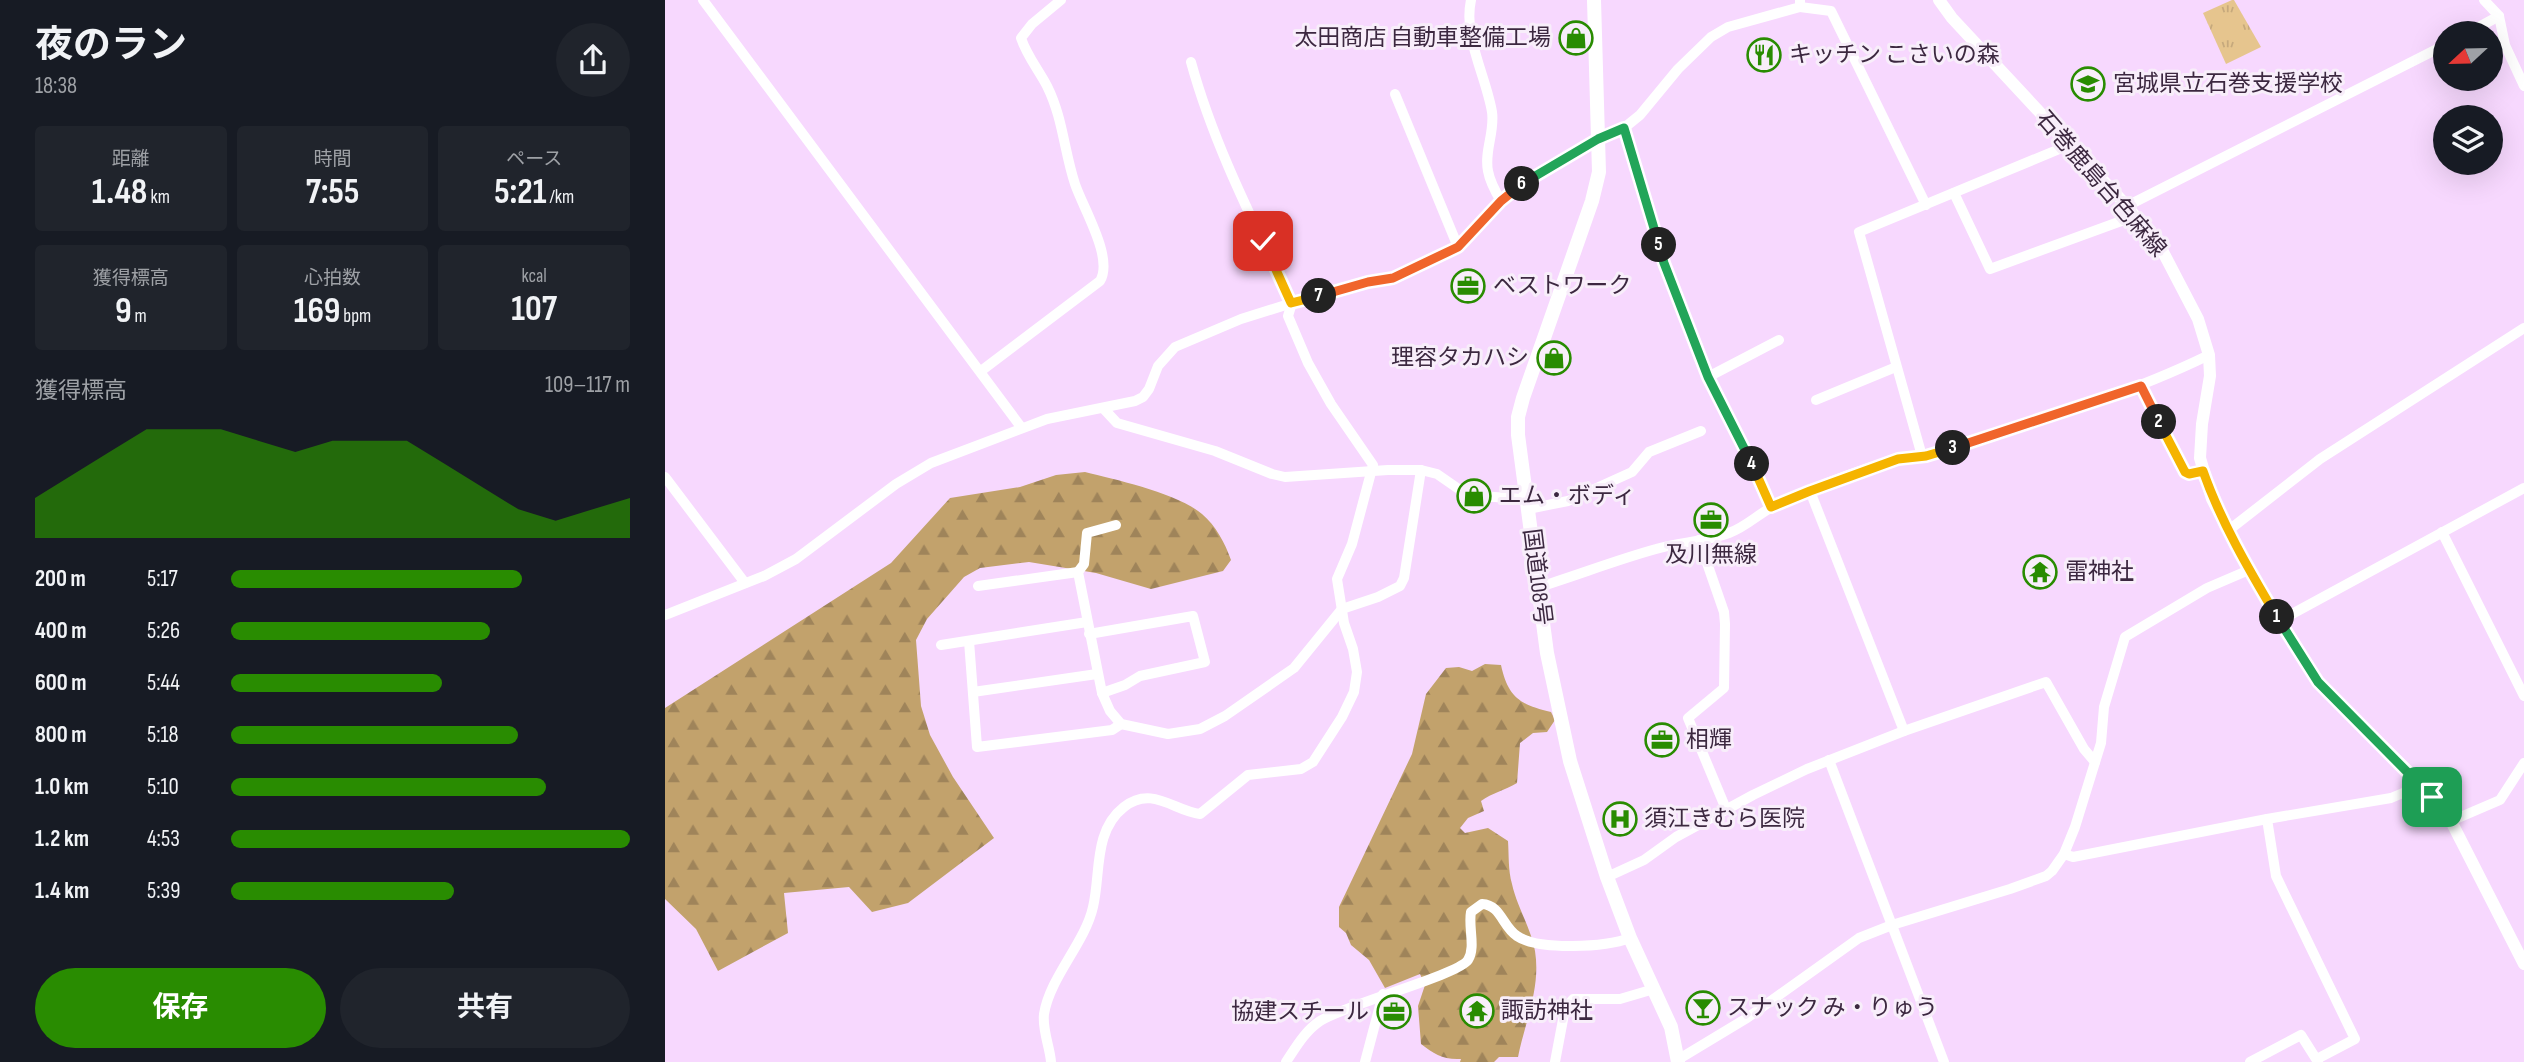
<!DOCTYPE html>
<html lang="ja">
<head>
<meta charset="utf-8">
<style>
	:root { --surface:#171b24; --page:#20242c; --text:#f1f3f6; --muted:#9ea1a6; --accent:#298c01 }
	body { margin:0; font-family:"Sofia Sans Condensed","Noto Sans JP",sans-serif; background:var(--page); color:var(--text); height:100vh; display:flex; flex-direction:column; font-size:26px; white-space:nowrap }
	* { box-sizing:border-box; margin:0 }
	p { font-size:23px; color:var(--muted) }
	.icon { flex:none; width:38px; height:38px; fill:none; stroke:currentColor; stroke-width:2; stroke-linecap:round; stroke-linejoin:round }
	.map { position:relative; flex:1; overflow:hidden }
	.side { display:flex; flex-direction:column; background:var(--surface); width:665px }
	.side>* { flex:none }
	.needle { width:46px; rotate:248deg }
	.buttons { position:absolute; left:1768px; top:21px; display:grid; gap:14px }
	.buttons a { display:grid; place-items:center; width:70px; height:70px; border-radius:50%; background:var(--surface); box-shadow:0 7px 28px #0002; font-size:35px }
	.pin { position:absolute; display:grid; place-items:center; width:60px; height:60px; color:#fff; margin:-30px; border-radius:14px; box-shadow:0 4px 10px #0006 }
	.km { position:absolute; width:35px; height:35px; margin:-18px; border-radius:50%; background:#222; color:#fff; font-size:19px; line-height:35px; text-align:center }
	.round { display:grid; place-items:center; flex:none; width:74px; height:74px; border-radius:37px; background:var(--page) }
	.overview { display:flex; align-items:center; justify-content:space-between; height:119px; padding:0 35px }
	h1 { font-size:38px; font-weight:700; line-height:52px }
	.stats { display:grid; grid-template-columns:repeat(3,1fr); gap:10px; height:119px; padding:7px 35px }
	.stats div { display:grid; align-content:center; border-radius:7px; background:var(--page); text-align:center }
	.stats b { font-size:35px; font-weight:700 }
	.stats small { font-size:19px; font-weight:400 }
	.stats p { font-size:19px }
	.chart { height:196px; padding:14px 35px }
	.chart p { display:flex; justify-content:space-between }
	.chart svg { width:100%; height:126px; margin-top:7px; fill:var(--accent); opacity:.7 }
	.primary-button { display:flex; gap:14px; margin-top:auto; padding:14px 35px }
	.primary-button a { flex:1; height:80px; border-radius:42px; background:var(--accent); color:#fff; font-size:28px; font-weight:700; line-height:80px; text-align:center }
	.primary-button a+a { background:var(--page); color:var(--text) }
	ul { padding:0 35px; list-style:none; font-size:23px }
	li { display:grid; grid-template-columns:112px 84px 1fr; align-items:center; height:52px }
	li i { height:18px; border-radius:9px; background:var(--accent) }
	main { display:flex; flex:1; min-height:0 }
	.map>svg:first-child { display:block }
	.forest { fill:url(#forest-firs) }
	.park { fill:url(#park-tufts) }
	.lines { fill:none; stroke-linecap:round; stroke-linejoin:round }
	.minor { stroke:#fff; stroke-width:10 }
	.major { stroke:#fff; stroke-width:12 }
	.highway { stroke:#fff; stroke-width:14 }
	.split-1-casing { stroke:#fff; stroke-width:14 }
	.split-2-casing { stroke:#fff; stroke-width:14 }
	.split-3-casing { stroke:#fff; stroke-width:14 }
	.split-4-casing { stroke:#fff; stroke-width:14 }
	.split-5-casing { stroke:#fff; stroke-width:14 }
	.split-6-casing { stroke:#fff; stroke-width:14 }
	.split-7-casing { stroke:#fff; stroke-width:14 }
	.split-8-casing { stroke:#fff; stroke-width:14 }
	.split-1 { stroke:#22a559; stroke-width:9 }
	.split-2 { stroke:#f5b400; stroke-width:9 }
	.split-3 { stroke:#f0652b; stroke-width:9 }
	.split-4 { stroke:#f5b400; stroke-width:9 }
	.split-5 { stroke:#22a559; stroke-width:9 }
	.split-6 { stroke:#22a559; stroke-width:9 }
	.split-7 { stroke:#f0652b; stroke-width:9 }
	.split-8 { stroke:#f5b400; stroke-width:9 }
	.labels { text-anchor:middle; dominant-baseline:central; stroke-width:6; stroke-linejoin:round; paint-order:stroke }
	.poi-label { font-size:23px; fill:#3c2840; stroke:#f8eefa; text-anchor:start }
	.street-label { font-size:23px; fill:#3c2840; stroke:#f8eefa }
</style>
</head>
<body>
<main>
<section class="side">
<div class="overview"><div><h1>夜のラン</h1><p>18:38</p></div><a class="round"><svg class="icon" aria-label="share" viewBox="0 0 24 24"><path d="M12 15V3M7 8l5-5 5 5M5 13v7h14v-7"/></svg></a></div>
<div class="stats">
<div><p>距離</p><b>1.48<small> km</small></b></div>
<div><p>時間</p><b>7:55</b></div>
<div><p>ペース</p><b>5:21<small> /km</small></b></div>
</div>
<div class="stats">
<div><p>獲得標高</p><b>9<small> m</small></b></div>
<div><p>心拍数</p><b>169<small> bpm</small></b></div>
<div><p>kcal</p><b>107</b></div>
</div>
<div class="chart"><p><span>獲得標高</span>109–117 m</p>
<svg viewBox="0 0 160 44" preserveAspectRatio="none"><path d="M0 44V30L10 22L20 14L30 6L40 6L50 6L60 10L70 14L80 10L90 10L100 10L110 18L120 26L130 34L140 38L150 34L160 30V44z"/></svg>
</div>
<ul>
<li><b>200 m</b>5:17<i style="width:73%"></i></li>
<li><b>400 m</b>5:26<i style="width:65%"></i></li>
<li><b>600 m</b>5:44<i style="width:53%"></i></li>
<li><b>800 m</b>5:18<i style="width:72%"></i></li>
<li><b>1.0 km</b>5:10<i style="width:79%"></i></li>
<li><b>1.2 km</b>4:53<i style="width:100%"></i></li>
<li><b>1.4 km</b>5:39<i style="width:56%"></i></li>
</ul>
<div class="primary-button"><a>保存</a><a>共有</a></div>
</section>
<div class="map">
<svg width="1859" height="1062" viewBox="0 0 1859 1062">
	<defs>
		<pattern id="forest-firs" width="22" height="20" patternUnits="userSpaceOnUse" patternTransform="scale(1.75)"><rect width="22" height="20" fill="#c2a26c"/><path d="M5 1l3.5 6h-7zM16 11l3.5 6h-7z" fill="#9f845a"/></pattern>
		<pattern id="park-tufts" width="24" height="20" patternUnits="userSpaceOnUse" patternTransform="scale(1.75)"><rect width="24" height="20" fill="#e6c58e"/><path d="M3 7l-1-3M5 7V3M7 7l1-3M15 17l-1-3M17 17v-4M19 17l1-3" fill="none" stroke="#c6a97c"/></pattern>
	</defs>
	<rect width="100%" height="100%" fill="#f7d8fe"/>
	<!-- forest -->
	<g class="forest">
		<path d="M420,472C452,480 512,493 537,514C551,526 560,543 566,560L558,571L486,589L431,573L364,562L315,568L299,577L262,619L251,640L256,706L265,735L288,777L329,838L243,903L207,912L184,887L119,893L123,933L53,971L31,929L0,899V708L226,563L285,498L355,487L391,475Z"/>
		<path d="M820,664L836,665C843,697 855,705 886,712L890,720L882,732L868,733L855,743L852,783C840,790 827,793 816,801L819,811L803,818L795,828L800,833L823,828L843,841C844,855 843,870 847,884C852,907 866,928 870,951C876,988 860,1022 853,1057H834L829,1062H795L796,1059C778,1060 769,1054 756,1044L753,1006L760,985L755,974L720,988L704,960L686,945L681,933L674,927V907L747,754L761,694L781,668L794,667L807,671Z"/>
	</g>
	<!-- park -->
	<path class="park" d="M1567,0H1569L1596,47L1561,64L1538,13Z"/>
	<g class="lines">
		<!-- minor -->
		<g class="minor">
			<path d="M38,0L356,427"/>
			<path d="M1819,0L1834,16L1840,45L1859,86"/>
			<path d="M1135,7L1166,11L1261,205"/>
			<path d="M1803,33L1834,16"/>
			<path d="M730,94L793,247"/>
			<path d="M959,128C983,212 1007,296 1043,377C1063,421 1088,462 1106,507"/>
			<path d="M1289,193L1325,269L1470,216"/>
			<path d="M836,201L861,181L933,139L959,128L975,115L1013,69L1046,37L1063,27L1135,7V0"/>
			<path d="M1462,206L1780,45"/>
			<path d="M316,371L435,281C449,258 418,208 410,184C399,151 398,118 382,86C373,69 362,56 356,38L367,24L396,0"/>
			<path d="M1043,377L1114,340"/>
			<path d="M1476,386L1520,472L1524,474L1537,471"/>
			<path d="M1151,400L1231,367"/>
			<path d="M438,408L452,423L550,451L607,474L620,477L723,470H756L772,474L798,492L814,496L862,499"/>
			<path d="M1257,456L1194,232L1404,145"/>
			<path d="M0,477L80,583"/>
			<path d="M1145,491L1239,731"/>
			<path d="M863,509L903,501L967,472L984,452L1036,431"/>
			<path d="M451,525L422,533L419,564L413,572L437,693L445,711L456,724L503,734L535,729L560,716L629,668L677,609L713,597L735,586L739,578L756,470"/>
			<path d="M1564,530L1655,459L1859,328"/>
			<path d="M1777,532L1859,696"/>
			<path d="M1034,540L1059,612L1060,624L1059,688L1023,718L1061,809"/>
			<path d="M313,586L413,572"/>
			<path d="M874,587C913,575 951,560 991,549C1014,542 1040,542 1064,533C1081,527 1093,514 1109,506C1145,489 1223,456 1261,456C1356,426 1454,399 1544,355"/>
			<path d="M0,615L99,576L131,559L231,484L266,463L382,419L470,401L478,397L484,389L493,366L510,347L576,319L627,303L703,282L728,278L793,247L836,201C830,191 825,182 823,171C819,151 830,132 827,112C821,76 798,37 806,0"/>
			<path d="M1614,621L1859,488"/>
			<path d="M424,634L528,616L540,662L475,676L460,685L437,693"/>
			<path d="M304,641L312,747L447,730L456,724"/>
			<path d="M276,645L422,622"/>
			<path d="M308,692L432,674"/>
			<path d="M1164,760L1279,1062"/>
			<path d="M1602,819L1611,876L1690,1039L1652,1059"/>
			<path d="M1786,821L1835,800L1859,763"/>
			<path d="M1399,854L1408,857L1602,819L1726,798L1757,785"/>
			<path d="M942,877L979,860L1011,837L1088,795L1142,769L1239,731L1381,682L1419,749L1430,762"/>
			<path d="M1014,1059L1082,1018L1194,938L1227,925L1345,889L1381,876L1387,871L1399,854L1410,827L1436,743L1439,707L1460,637L1542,588L1584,570"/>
			<path d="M386,1062C385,1047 377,1030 379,1014C385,977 420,943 428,907C436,874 428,831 459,807C487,785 509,811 535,814L583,775L636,769L648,762L677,717L689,692L692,672L688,649L679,623L672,579L687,544L708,465L666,404L643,363L623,316L627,303C590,225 549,146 526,62"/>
			<path d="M621,1062C631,1047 640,1031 655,1021C682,1004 793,975 803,960C811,947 803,927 806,912L817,904C836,905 837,926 852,936C874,951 941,947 965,938"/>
			<path d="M700,1062L718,994"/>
			<path d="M890,1062L900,1009L908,999H955L989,989"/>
			<path d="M1585,1062L1636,1035L1653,1062"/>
		</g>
		<!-- major -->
		<path class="major" d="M1274,0L1287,18L1462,206L1497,250L1533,319L1544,355L1545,376L1537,424L1535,458L1547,499L1584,570L1653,682L1757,785L1786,821L1859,964"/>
		<!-- highway -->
		<path class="highway" d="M929,0L934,172L927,201L858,398L853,417V435L882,653L905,761L942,877L965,938L1006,1027L1013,1062"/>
	</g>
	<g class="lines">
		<defs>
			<path id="split-1" d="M1612,617L1653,682L1767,797"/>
			<path id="split-2" d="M1494,422L1520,472L1524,474L1538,471C1556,522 1584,570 1612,617"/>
			<path id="split-3" d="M1288,448L1476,386L1494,422"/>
			<path id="split-4" d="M1087,464L1106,507L1145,491L1233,459L1261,456L1288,448"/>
			<path id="split-5" d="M994,245L999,263L1043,377L1087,464"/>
			<path id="split-6" d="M857,184L933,139L959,128L994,245"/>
			<path id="split-7" d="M654,296L703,282L728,278L793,247L836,201L857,184"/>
			<path id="split-8" d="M598,241L626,303L654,296"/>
		</defs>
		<!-- split-1 casing -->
		<use href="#split-1" class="split-1-casing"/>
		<!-- split-2 casing -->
		<use href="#split-2" class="split-2-casing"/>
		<!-- split-3 casing -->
		<use href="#split-3" class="split-3-casing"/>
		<!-- split-4 casing -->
		<use href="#split-4" class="split-4-casing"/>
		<!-- split-5 casing -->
		<use href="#split-5" class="split-5-casing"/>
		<!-- split-6 casing -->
		<use href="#split-6" class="split-6-casing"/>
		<!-- split-7 casing -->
		<use href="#split-7" class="split-7-casing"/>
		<!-- split-8 casing -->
		<use href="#split-8" class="split-8-casing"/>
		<!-- split-1 -->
		<use href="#split-1" class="split-1"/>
		<!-- split-2 -->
		<use href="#split-2" class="split-2"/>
		<!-- split-3 -->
		<use href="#split-3" class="split-3"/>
		<!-- split-4 -->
		<use href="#split-4" class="split-4"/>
		<!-- split-5 -->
		<use href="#split-5" class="split-5"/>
		<!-- split-6 -->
		<use href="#split-6" class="split-6"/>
		<!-- split-7 -->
		<use href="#split-7" class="split-7"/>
		<!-- split-8 -->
		<use href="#split-8" class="split-8"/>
	</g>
	<!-- icons -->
	<defs>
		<symbol id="shop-ring" viewBox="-11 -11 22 22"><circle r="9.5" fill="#f8eefa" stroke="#298c01" stroke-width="1.5"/><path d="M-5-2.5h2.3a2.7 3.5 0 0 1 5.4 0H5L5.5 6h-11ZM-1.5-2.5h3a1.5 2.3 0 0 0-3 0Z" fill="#298c01"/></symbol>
		<symbol id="restaurant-ring" viewBox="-11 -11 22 22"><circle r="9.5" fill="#f8eefa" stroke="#298c01" stroke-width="1.5"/><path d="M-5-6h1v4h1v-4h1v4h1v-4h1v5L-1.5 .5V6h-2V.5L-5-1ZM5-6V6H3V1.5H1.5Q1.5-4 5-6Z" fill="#298c01"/></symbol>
		<symbol id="school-ring" viewBox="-11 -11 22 22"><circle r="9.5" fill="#f8eefa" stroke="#298c01" stroke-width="1.5"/><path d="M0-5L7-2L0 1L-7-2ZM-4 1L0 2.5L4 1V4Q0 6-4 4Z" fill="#298c01"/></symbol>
		<symbol id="office-ring" viewBox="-11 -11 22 22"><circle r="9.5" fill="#f8eefa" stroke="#298c01" stroke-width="1.5"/><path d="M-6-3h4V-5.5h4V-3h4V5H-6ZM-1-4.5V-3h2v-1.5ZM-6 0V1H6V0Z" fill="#298c01"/></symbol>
		<symbol id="temple-ring" viewBox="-11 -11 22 22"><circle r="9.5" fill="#f8eefa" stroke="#298c01" stroke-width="1.5"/><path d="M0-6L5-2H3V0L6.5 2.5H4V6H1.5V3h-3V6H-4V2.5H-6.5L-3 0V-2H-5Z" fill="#298c01"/></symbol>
		<symbol id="hospital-ring" viewBox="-11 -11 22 22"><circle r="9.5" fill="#f8eefa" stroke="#298c01" stroke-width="1.5"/><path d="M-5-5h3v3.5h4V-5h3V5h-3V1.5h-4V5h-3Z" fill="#298c01"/></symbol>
		<symbol id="bar-ring" viewBox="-11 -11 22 22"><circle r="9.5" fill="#f8eefa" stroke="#298c01" stroke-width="1.5"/><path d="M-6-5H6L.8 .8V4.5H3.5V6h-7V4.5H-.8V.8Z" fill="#298c01"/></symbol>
	</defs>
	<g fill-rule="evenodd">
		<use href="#shop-ring" x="892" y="19" width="38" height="38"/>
		<use href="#restaurant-ring" x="1080" y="36" width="38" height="38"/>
		<use href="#school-ring" x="1404" y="65" width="38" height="38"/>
		<use href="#office-ring" x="784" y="267" width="38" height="38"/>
		<use href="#shop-ring" x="870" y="339" width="38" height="38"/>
		<use href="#shop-ring" x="790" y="477" width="38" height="38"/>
		<use href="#office-ring" x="1027" y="501" width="38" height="38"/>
		<use href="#temple-ring" x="1356" y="553" width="38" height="38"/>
		<use href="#office-ring" x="978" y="721" width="38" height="38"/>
		<use href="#hospital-ring" x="936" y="800" width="38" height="38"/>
		<use href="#bar-ring" x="1019" y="989" width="38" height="38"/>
		<use href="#temple-ring" x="793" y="992" width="38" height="38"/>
		<use href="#office-ring" x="710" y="993" width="38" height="38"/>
	</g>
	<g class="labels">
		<!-- poi labels -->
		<g class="poi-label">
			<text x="886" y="38" text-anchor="end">太田商店 自動車整備工場</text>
			<text x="1124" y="55">キッチン こさいの森</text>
			<text x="1448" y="84">宮城県立石巻支援学校</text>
			<text x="828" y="286">ベストワーク</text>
			<text x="864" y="358" text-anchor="end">理容タカハシ</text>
			<text x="834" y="496">エム・ボディ</text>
			<text x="1046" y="555" text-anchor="middle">及川無線</text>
			<text x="1400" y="572">雷神社</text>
			<text x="1021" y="740">相輝</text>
			<text x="979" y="819">須江きむら医院</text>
			<text x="1062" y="1008">スナック み・りゅう</text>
			<text x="836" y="1011">諏訪神社</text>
			<text x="704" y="1012" text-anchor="end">協建スチール</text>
		</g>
		<!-- street labels -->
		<g class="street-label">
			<text transform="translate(1436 184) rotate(49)">石巻鹿島台色麻線</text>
			<text transform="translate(872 577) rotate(83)">国道108号</text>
		</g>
	</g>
</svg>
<div class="buttons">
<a><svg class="needle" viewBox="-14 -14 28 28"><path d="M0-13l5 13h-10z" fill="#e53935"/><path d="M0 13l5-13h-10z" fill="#9ea1a6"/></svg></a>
<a><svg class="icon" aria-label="layers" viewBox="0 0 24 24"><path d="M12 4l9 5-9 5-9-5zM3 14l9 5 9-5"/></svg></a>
</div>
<div class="pin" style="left:1767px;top:797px;background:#1e9e55"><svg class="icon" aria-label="arrive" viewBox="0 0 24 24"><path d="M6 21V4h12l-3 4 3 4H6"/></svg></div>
<div class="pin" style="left:598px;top:241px;background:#d93025"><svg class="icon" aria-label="check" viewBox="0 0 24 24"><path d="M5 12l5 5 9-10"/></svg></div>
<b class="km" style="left:1612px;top:617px">1</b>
<b class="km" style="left:1494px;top:422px">2</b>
<b class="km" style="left:1288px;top:448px">3</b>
<b class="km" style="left:1087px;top:464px">4</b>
<b class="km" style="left:994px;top:245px">5</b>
<b class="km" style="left:857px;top:184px">6</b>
<b class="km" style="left:654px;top:296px">7</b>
</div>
</main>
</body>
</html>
